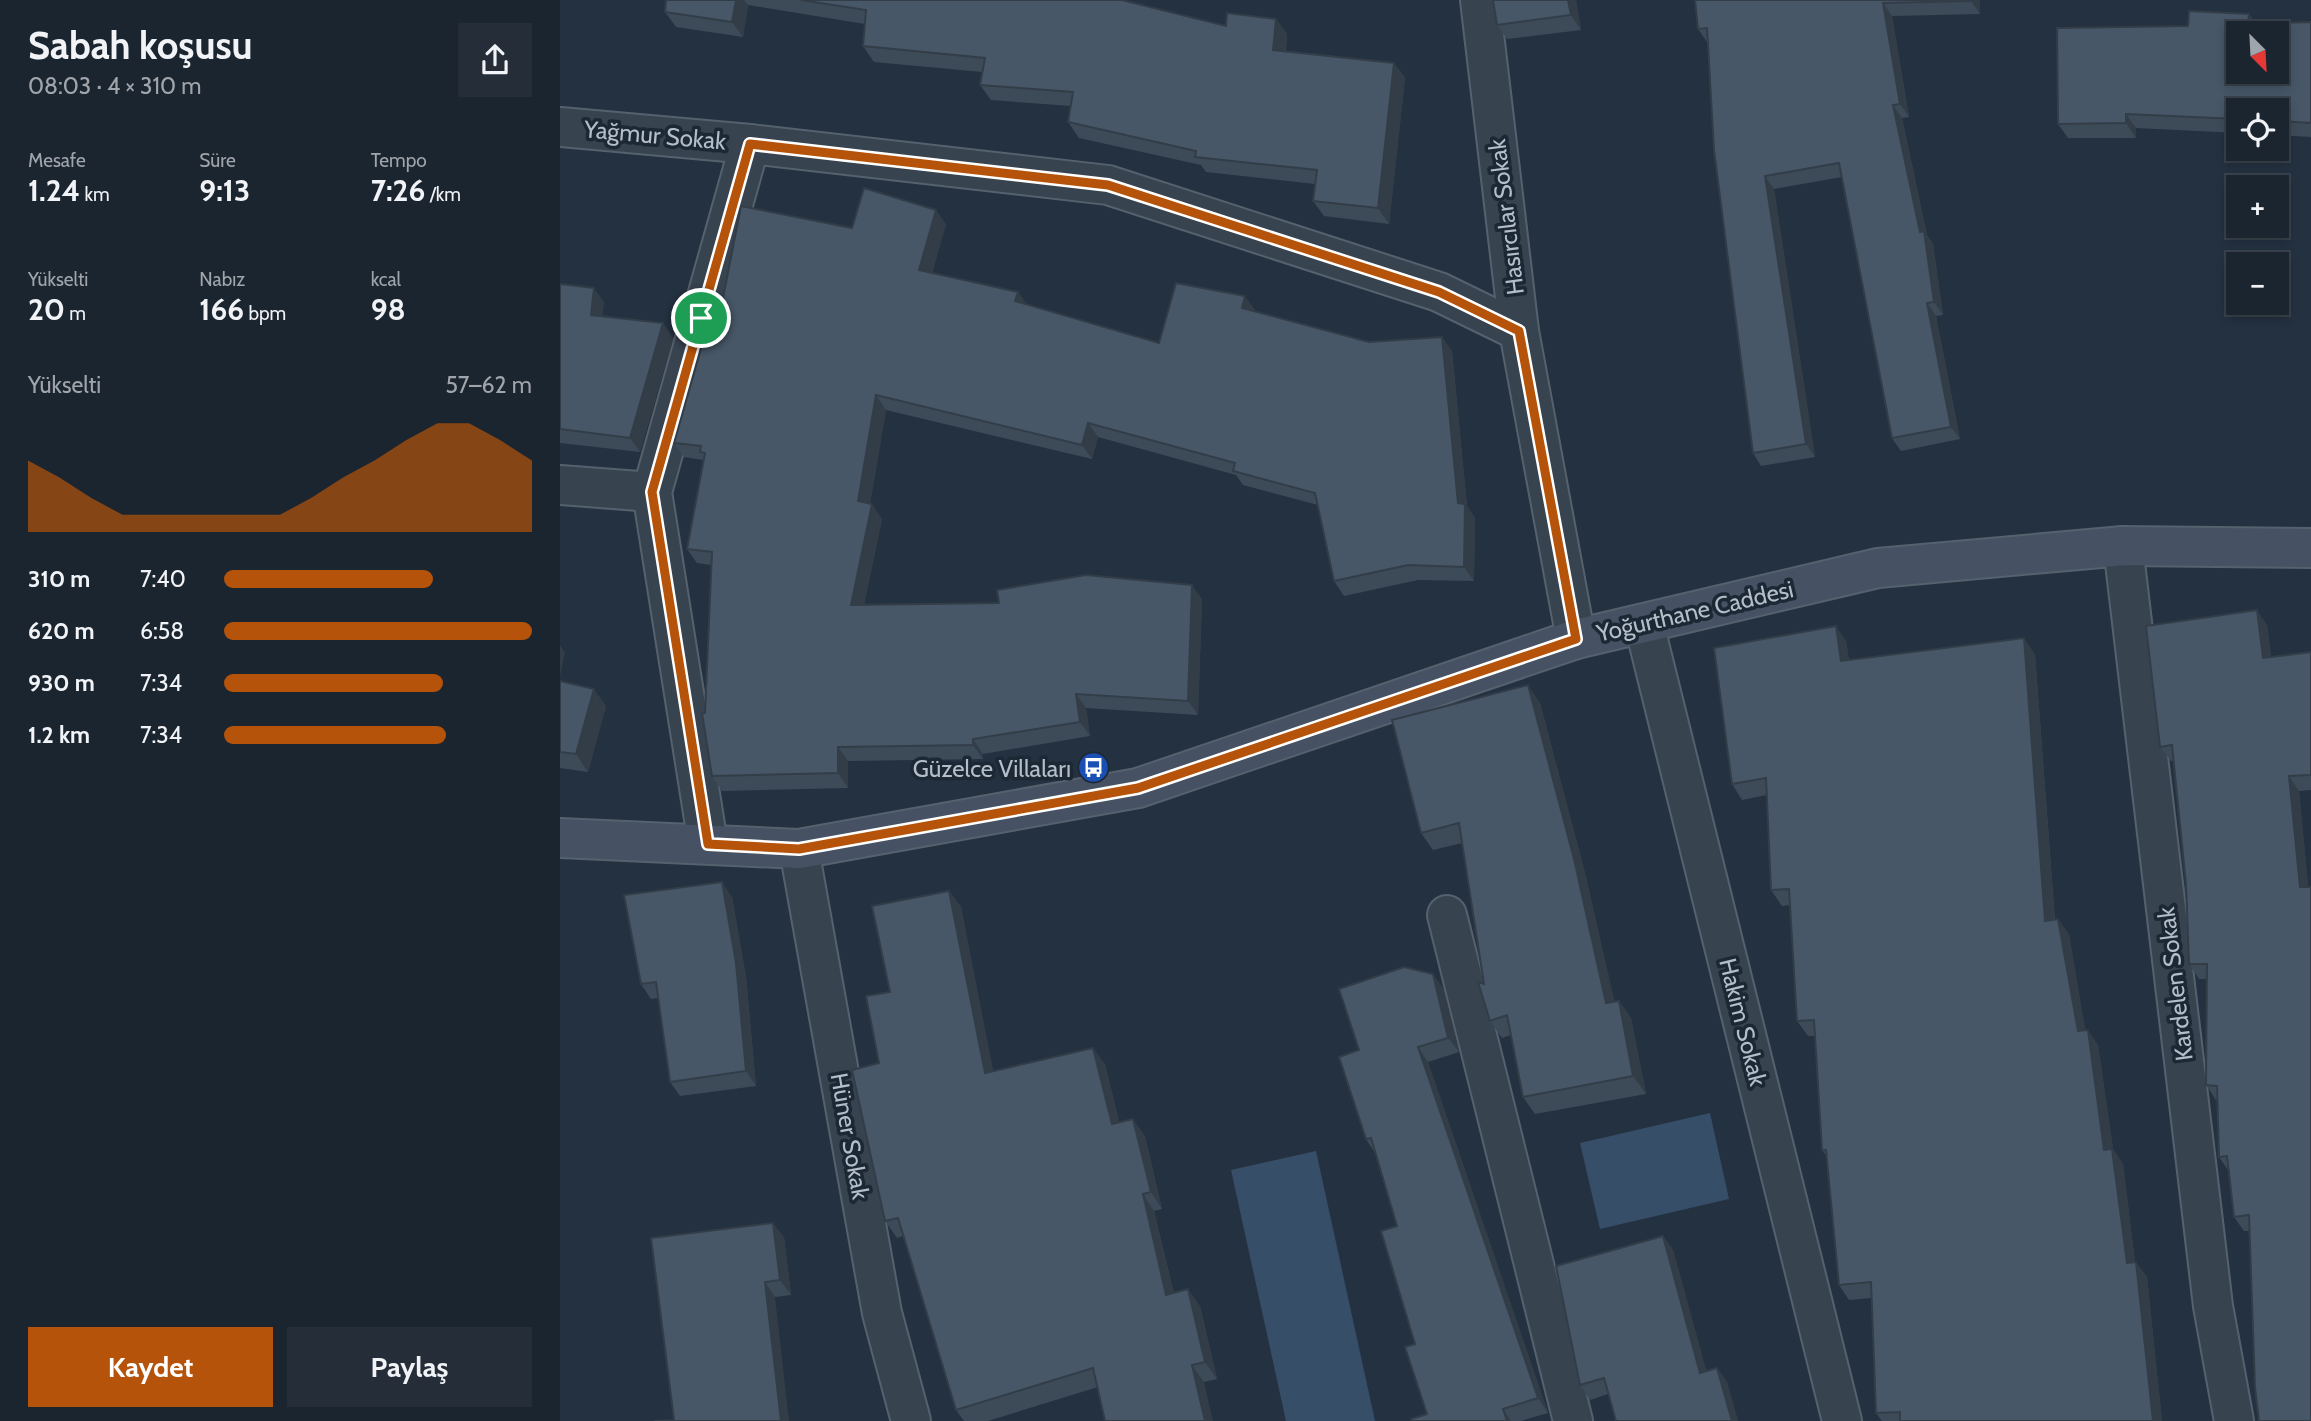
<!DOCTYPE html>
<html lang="tr">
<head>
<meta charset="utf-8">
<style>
	:root { --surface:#1b2530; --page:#242d38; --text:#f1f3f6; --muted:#a0a5ab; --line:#39424c; --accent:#b45309 }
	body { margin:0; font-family:Cabin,sans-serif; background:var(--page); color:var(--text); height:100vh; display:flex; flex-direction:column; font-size:26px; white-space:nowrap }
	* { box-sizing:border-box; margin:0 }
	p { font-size:23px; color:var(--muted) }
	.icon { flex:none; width:38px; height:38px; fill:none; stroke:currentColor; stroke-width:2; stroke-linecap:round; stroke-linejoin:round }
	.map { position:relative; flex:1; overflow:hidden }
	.drawer { display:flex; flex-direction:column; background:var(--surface); width:560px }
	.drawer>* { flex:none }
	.needle { width:46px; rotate:156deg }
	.fabs { position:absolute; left:1666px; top:21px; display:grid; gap:14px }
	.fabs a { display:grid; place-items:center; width:63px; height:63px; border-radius:0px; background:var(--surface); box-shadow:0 4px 10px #0003,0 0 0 2px var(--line); font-size:35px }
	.pin { position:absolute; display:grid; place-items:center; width:60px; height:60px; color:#fff; margin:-30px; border:4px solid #fff; border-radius:50%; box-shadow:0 2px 7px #0007 }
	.round { display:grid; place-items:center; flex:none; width:74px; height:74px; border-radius:0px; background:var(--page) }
	.head { display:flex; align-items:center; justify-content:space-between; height:119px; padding:0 28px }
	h1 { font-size:38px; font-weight:700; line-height:52px }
	.stats { display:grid; grid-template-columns:repeat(3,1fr); gap:10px; height:119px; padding:7px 28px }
	.stats div { display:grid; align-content:center }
	.stats b { font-size:30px; font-weight:700 }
	.stats small { font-size:19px; font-weight:400 }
	.stats p { font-size:19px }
	.chart { height:196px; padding:14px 28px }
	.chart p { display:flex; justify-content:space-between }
	.chart svg { width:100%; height:126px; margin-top:7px; fill:var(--accent); opacity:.7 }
	.primary-button { display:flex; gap:14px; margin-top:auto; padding:14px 28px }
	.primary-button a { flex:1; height:80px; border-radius:0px; background:var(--accent); color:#fff; font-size:28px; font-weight:700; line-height:80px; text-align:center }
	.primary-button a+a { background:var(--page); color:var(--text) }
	ul { padding:0 28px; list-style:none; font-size:23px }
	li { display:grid; grid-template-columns:112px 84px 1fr; align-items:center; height:52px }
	li i { height:18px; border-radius:9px; background:var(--accent) }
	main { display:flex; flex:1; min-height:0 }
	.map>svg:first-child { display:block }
	.water { fill:#374e68 }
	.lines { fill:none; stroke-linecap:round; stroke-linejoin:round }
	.minor-casing { stroke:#56616e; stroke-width:42 }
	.secondary-casing { stroke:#56616e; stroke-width:42 }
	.minor { stroke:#384350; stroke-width:38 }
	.secondary { stroke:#465263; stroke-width:38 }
	.wall { fill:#3d4b59 }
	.shaded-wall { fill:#323d48 }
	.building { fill:#475767; stroke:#323d48; stroke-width:2; fill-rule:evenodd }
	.route-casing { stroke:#fff; stroke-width:14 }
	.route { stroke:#b45309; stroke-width:9 }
	.labels { text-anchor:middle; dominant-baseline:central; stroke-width:7; stroke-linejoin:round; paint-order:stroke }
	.street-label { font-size:24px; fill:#b4becb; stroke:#1d2835 }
	.poi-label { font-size:24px; fill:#b4becb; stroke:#1d2835; text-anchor:end }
</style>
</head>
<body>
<main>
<section class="drawer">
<div class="head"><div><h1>Sabah koşusu</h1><p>08:03 · 4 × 310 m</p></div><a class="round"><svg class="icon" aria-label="share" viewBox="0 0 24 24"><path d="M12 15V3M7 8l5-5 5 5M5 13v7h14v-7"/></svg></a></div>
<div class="stats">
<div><p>Mesafe</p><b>1.24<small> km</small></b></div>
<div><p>Süre</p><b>9:13</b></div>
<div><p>Tempo</p><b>7:26<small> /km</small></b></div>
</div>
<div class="stats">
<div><p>Yükselti</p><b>20<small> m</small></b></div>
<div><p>Nabız</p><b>166<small> bpm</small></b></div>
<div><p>kcal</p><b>98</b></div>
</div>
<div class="chart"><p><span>Yükselti</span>57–62 m</p>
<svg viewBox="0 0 160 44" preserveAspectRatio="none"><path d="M0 44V19L10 25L20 32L30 38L40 38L50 38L60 38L70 38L80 38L90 32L100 25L110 19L120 12L130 6L140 6L150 12L160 19V44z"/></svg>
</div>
<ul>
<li><b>310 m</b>7:40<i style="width:68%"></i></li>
<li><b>620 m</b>6:58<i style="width:100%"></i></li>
<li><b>930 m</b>7:34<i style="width:71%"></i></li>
<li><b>1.2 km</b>7:34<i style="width:72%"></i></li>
</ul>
<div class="primary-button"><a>Kaydet</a><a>Paylaş</a></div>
</section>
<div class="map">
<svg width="1751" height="1421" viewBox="0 0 1751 1421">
	<rect width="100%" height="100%" fill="#243140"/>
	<!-- water -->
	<g class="water">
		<path d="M1150,1113L1169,1199L1040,1229L1020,1143Z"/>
		<path d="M756,1151L815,1421H726L671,1170Z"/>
	</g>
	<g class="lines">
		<defs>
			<g id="minor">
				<path d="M920,0L959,331L1016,639"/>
				<path d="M0,127L190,144L548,185L879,292L959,331"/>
				<path d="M0,485L92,492"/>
				<path d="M1563,546L1653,1306L1674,1421"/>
				<path d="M1084,624L1282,1421"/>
				<path d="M148,844L92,492L190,144"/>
				<path d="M239,849L322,1313L351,1421"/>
				<path d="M887,915L1013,1421"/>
			</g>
			<path id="secondary" d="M0,838L239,849L578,788L1016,639L1318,568L1563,546L1751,548"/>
		</defs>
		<!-- minor casing -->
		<use href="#minor" class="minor-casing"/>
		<!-- secondary casing -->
		<use href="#secondary" class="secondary-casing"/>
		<!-- minor -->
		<use href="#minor" class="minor"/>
		<!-- secondary -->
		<use href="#secondary" class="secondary"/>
	</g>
	<!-- wall -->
	<g class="wall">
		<path d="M106,0H562L666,26L716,19L727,34L726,51L834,63L845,78L829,224L764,216L753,201L755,184L646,172L641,165L519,138L508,122L511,106L431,100L420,85L422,72L314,62L303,46L305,24L188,5L183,37L116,27L105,12Z"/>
		<path d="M933,0H1016L1021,30L947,39L937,25Z"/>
		<path d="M1135,0H1420V14L1332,16L1349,117L1342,118L1367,235L1373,244L1383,315L1376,316L1400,439L1341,451L1332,438L1282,177L1214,189L1255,457L1201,466L1193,453L1148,42H1147L1138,29Z"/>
		<path d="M1689,14L1696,24L1751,22V137L1717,135V110H1678V133L1576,128V138H1508L1498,124L1628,26Z"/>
		<path d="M386,224L372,273L458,292L467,305L599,343L695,310V311L809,342L892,351L907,506L915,518L914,581L858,580L784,596L774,581L758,505L683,485L676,475L538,437L532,459L326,410L310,504L322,519L304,605L642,599L638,715L526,708L530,736L423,754V759L288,761V788L162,791L152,776L145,713L151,565L137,563L127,549L143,460L124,457L114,443L157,329L292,228Z"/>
		<path d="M0,284L44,302L42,316L113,338L80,452L0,443Z"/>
		<path d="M1707,625L1711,657L1751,652V790L1739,791L1748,887L1689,1231H1684L1674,1217L1668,1170L1659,1157L1657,1100H1656L1646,1085L1647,979H1639L1629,964L1626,884L1613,761H1611L1600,747Z"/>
		<path d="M1286,641L1289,660L1475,654L1495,919L1509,934L1525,1030L1538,1045L1553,1149L1563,1164L1575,1262L1587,1277L1602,1421H1322L1316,1413L1311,1298L1289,1300L1279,1285L1267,1157L1262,1150L1255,1036H1248L1237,1021L1230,905L1222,906L1211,890L1207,795L1182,800L1172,784Z"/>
		<path d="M0,681L46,706L28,772L0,768Z"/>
		<path d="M980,703L1026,877L1054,1002L1059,1001L1071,1018L1086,1094L975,1114L963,1097L951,1035L942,1038L930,1021L902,843L873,850L861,833Z"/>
		<path d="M389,891L401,907L433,1072L545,1064L559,1122L585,1136L602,1209L594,1211L614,1293L640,1306L657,1379L644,1382L538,1387L428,1421H404L396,1410L343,1236L337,1238L325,1221L319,1063L330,992Z"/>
		<path d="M172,897L186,977L196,1086L120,1096L110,1082L98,998L91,999L81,984Z"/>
		<path d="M883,988L899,1052L868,1062L988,1413L961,1421H852L867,1414L855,1344L837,1226L815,1153L806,1139L799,1050Z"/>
		<path d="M1103,1236L1113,1250L1146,1371L1157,1368L1167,1382L1178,1421H1056L1048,1394L1030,1400L1020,1385Z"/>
		<path d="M224,1237L231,1295L215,1297L114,1420Z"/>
	</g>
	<!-- shaded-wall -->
	<g class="shaded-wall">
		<path d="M176,0H184L188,5L183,37L172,22Z"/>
		<path d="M1008,0H1016L1021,30L1011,15Z"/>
		<path d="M1411,0H1420V14L1411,1Z"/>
		<path d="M1323,3L1332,16L1349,117L1340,104Z"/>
		<path d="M1689,14L1699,29L1688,24Z"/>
		<path d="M716,19L727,34L724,65L713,50Z"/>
		<path d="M834,63L845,78L829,224L818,208Z"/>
		<path d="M1333,105L1342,118L1367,235L1373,244L1383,315L1374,302Z"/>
		<path d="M1566,114L1576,128V138L1566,123Z"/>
		<path d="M1205,176L1214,189L1255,457L1246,444Z"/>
		<path d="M376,210L386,224L369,284L359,270Z"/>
		<path d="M34,288L44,302L41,329L31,315Z"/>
		<path d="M458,292L468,306L455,301Z"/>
		<path d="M685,296L695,310L692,322L682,308Z"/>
		<path d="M1367,303L1376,316L1400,439L1391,427Z"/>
		<path d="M103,323L113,338L80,452L70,438Z"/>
		<path d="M882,337L892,351L907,506L915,518L914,581L904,567Z"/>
		<path d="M316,395L326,410L308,516L298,501Z"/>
		<path d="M528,423L538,437L532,459L522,445Z"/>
		<path d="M312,504L322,519L301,620L291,605Z"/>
		<path d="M632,585L642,599L638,715L628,701Z"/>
		<path d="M1697,610L1707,625L1713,673L1703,658Z"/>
		<path d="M1276,626L1286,641L1291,676L1281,661Z"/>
		<path d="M1464,638L1475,654L1496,936L1485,921Z"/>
		<path d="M0,645L5,653L0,676Z"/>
		<path d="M968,685L980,703L1026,877L1059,1020L1046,1003Z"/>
		<path d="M34,689L46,706L28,772L16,754Z"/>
		<path d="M516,694L526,708L530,736L520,722Z"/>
		<path d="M413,739L423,754V759L413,745Z"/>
		<path d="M278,747L288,761V788L278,773Z"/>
		<path d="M1729,776L1739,791L1750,902L1740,887Z"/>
		<path d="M162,882L172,897L186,977L196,1086L186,1071Z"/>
		<path d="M389,891L401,907L437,1090L425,1073Z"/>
		<path d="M1498,919L1509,934L1528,1046L1518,1031Z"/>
		<path d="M873,974L883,988L899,1052L888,1038Z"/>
		<path d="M1059,1001L1071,1018L1086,1094L1073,1076Z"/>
		<path d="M1528,1030L1538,1045L1553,1149L1563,1164L1577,1278L1567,1263L1544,1150Z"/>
		<path d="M858,1047L868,1062L988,1413L978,1398Z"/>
		<path d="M533,1048L545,1064L564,1141L552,1124Z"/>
		<path d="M573,1119L585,1136L602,1209L591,1192Z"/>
		<path d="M583,1194L594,1211L618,1311L606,1295Z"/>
		<path d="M213,1223L224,1237L231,1295L220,1280Z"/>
		<path d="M1103,1236L1113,1250L1151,1387L1140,1373Z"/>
		<path d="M1576,1262L1587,1277L1602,1421H1593Z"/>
		<path d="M205,1282L215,1297L229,1421H221Z"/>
		<path d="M628,1289L640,1306L657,1379L645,1362Z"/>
		<path d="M632,1365L644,1382L653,1421H645Z"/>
		<path d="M1157,1368L1167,1382L1178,1421H1172Z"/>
		<path d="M943,1409L951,1421H947Z"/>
	</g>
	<!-- building -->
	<g class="building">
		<path d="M106,0H176L172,22L105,12Z"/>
		<path d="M241,0H562L666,26L667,13L716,19L713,50L834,63L818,208L753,201L757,170L635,157L636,151L508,122L513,92L420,85L425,58L303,46L306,10Z"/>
		<path d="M933,0H1008L1011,15L937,25Z"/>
		<path d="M1135,0H1411V1L1323,3L1340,104L1333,105L1360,232L1364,231L1374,302L1367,303L1391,427L1332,438L1279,163L1205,176L1246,444L1193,453L1154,150L1147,28L1138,29Z"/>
		<path d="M1629,11L1689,14L1688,24L1751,22V123L1717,121V110H1678V119L1566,114V123L1498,124L1497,28L1628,26ZM1678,33H1717V72H1678Z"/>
		<path d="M304,188L376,210L359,270L458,292L455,301L599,343L616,283L685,296L682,308L809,342L882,337L898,503L905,504L904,567L848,565L774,581L755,493L673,471L675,463L528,423L522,445L316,395L298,501L312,504L291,605L439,603L437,590L526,575L632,585L628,701L516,694L520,722L413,739V745L278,747V773L152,776L142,713H145L152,552L127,549L145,453L140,452L141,446L114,443L147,328L157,329L181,206L292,228Z"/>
		<path d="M0,284L34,288L31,315L103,323L70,438L0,429Z"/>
		<path d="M1697,610L1703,658L1751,652V775L1729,776L1740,887H1751V1421H1699L1695,1387L1689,1215L1674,1217L1667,1156L1659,1157L1657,1086L1646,1085L1647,964H1629L1626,884L1612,745L1600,747L1586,626Z"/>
		<path d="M1276,626L1281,661L1464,638L1485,921L1498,919L1518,1031L1528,1030L1544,1150L1552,1149L1567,1263L1576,1262L1593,1421H1340V1412L1316,1413L1311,1282L1279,1285L1266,1150H1262L1254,1020L1237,1021L1229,889L1211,890L1206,778L1172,784L1154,648Z"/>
		<path d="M0,681L34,689L16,754L0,752Z"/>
		<path d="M968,685L1014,859L1046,1003L1059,1001L1073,1076L963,1097L947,1015L930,1021L918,982L924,984L899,823L861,833L832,720Z"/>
		<path d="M162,882L176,963L186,1071L110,1082L96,982L81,984L64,895Z"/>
		<path d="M389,891L425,1073L533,1048L552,1124L573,1119L591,1192L583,1194L606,1295L628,1289L645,1362L632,1365L645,1421H545L533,1368L396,1410L338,1218L325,1221L292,1070L319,1063L306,996L330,992L312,906Z"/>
		<path d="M844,967L873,974L888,1038L858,1047L978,1398L943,1409L947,1421H852L851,1419L867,1414L845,1347L855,1344L821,1231L837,1226L811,1138L806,1139L779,1057L799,1050L779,989Z"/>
		<path d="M213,1223L220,1280L205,1282L221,1421H94L114,1420L91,1238Z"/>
		<path d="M1103,1236L1140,1373L1157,1368L1172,1421H1056L1044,1378L1020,1385L996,1266Z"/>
	</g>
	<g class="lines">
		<defs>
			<path id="route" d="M190,144L548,185L879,292L959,331L1016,639L578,788L239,849L148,844L92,492Z"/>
		</defs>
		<!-- route casing -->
		<use href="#route" class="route-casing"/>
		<!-- route -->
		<use href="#route" class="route"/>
	</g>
	<!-- icons -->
	<defs>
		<symbol id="bus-disc" viewBox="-11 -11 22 22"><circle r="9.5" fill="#1a4fb4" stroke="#1d2835"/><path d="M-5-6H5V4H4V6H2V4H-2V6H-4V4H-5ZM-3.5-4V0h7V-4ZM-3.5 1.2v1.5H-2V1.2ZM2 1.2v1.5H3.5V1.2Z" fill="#fff"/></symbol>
	</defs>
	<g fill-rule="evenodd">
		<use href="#bus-disc" x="516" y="750" width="35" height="35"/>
	</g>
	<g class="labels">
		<!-- street labels -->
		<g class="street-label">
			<text transform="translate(95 135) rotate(5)">Yağmur Sokak</text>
			<text transform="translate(946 217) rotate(-97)">Hasırcılar Sokak</text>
			<text transform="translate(1135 611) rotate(-13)">Yoğurthane Caddesi</text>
			<text transform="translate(1615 984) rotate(-97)">Kardelen Sokak</text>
			<text transform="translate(1183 1022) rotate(76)">Hakim Sokak</text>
			<text transform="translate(290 1136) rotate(80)">Hüner Sokak</text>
		</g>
		<!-- poi labels -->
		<g class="poi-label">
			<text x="511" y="768">Güzelce Villaları</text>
		</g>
	</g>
</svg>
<div class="fabs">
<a><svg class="needle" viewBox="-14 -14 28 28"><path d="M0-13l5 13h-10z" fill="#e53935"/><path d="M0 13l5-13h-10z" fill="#a0a5ab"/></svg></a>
<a><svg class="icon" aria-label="locate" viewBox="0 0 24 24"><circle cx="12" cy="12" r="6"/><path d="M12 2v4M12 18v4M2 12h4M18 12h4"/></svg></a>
<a>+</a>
<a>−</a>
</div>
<div class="pin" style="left:141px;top:318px;background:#1e9e55"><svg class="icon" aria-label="arrive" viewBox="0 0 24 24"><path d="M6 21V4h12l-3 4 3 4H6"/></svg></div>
</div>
</main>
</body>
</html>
